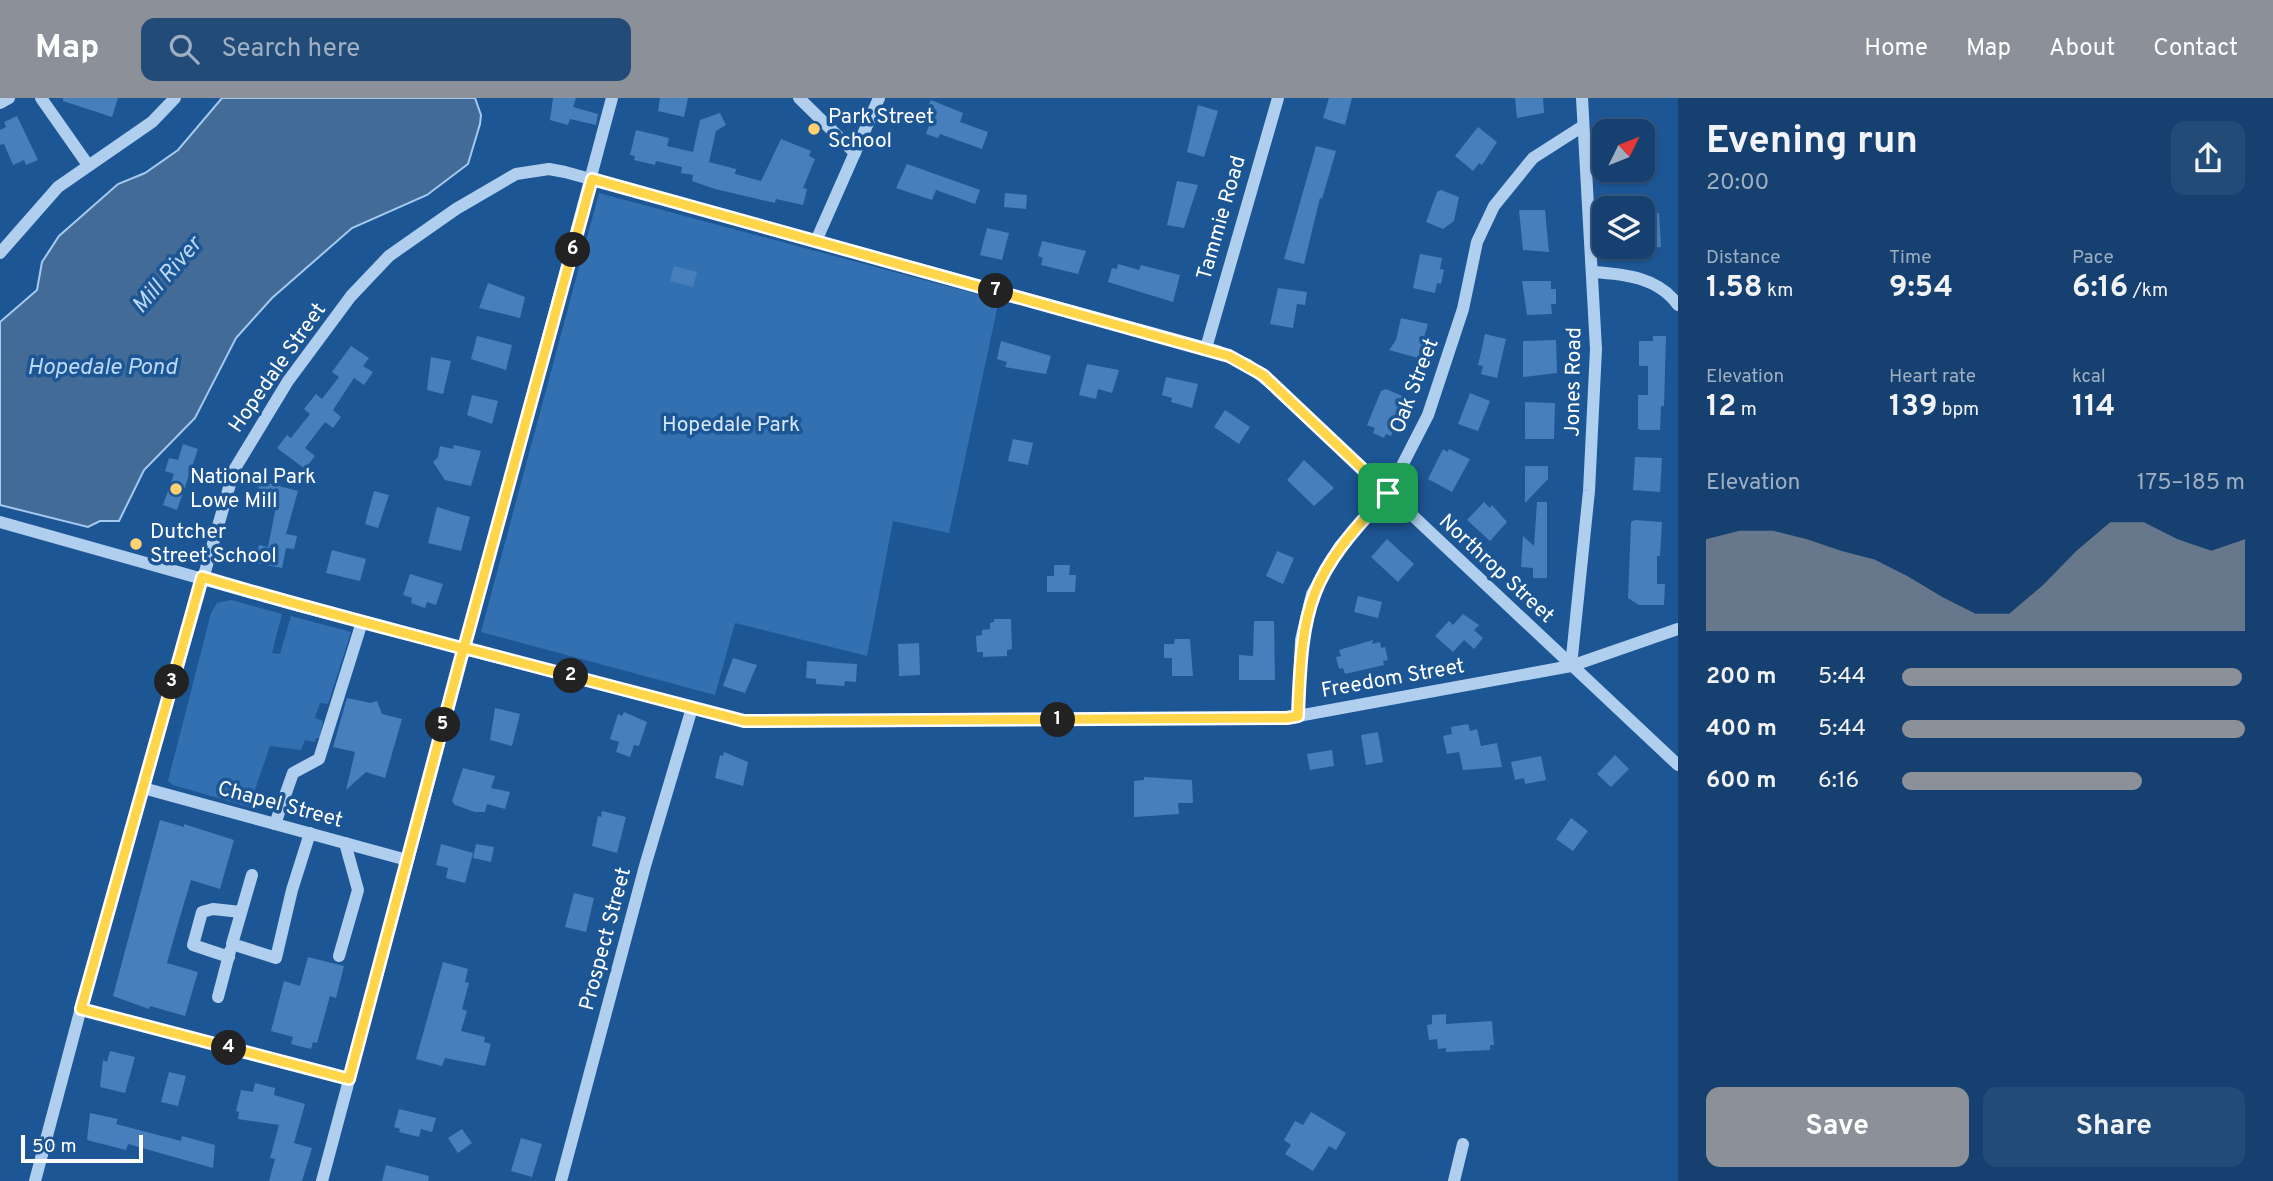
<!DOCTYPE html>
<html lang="en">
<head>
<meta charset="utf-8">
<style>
	:root { --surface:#16406f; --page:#234b77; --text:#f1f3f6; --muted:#9eafc3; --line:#355982; --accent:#8c9099 }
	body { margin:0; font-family:Overpass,sans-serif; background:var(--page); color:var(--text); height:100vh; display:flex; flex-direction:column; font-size:26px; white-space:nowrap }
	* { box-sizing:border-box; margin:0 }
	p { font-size:23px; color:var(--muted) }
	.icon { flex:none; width:38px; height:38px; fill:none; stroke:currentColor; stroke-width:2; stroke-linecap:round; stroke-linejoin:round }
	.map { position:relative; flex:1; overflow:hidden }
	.sheet { display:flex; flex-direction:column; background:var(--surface); width:595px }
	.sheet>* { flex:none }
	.needle { width:46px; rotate:47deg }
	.controls { position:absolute; left:1592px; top:21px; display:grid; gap:14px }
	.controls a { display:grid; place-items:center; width:63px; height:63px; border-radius:14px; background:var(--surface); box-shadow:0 2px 5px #0004,0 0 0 2px var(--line); font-size:35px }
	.scale { position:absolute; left:21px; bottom:18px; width:122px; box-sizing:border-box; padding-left:7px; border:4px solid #fff; border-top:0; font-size:19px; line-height:24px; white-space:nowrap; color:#fff; -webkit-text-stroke:5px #1d5694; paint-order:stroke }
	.pin { position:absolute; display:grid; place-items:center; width:60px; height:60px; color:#fff; margin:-30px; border-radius:14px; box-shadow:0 4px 10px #0006 }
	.km { position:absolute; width:35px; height:35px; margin:-18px; border-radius:50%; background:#222; color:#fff; font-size:19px; line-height:35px; text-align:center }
	.round { display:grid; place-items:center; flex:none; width:74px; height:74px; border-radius:14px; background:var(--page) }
	.summary { display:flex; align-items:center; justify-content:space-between; height:119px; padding:0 28px }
	h1 { font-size:38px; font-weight:700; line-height:52px }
	.stats { display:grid; grid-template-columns:repeat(3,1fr); gap:10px; height:119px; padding:7px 28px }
	.stats div { display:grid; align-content:center }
	.stats b { font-size:30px; font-weight:700 }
	.stats small { font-size:19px; font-weight:400 }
	.stats p { font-size:19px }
	.chart { height:196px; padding:14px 28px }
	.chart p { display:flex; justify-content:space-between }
	.chart svg { width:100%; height:126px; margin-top:7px; fill:var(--accent); opacity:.7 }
	.cta { display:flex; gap:14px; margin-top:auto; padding:14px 28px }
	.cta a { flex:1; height:80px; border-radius:14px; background:var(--accent); color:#fff; font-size:28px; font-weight:700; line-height:80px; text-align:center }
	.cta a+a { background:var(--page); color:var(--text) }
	ul { padding:0 28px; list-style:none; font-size:23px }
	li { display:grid; grid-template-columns:112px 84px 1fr; align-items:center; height:52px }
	li i { height:18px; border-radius:9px; background:var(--accent) }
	header { display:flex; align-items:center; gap:42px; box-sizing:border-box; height:98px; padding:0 35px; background:var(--accent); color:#fff }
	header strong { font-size:33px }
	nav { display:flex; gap:38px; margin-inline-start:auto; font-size:24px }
	.search { width:490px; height:63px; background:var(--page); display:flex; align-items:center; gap:18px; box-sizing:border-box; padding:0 24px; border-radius:14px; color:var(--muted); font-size:26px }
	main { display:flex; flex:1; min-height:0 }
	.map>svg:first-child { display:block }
	.green { fill:#3270b2 }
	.water { fill:#436b97; stroke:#a4caf0; stroke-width:2 }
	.building { fill:#467fbb }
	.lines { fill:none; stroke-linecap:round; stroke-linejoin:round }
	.minor { stroke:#b0cfef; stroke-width:12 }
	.route-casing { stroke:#fff; stroke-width:14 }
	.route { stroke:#ffd54a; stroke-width:9 }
	.poi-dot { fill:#fed06f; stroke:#1d5694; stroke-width:2.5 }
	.labels { text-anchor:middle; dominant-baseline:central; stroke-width:7; stroke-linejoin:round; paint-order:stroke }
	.poi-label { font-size:21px; fill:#fff; stroke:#1d5694; text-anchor:start }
	.street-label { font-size:21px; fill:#fff; stroke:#1d5694 }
	.park-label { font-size:21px; fill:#d6e8fa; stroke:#1d5694 }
	.water-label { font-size:23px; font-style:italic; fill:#bcd8f5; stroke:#1d5694 }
</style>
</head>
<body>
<header>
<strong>Map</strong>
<div class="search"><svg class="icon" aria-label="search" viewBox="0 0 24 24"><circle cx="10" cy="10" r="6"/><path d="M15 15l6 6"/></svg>Search here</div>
<nav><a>Home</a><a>Map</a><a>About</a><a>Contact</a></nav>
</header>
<main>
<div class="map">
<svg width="1678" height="1083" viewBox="0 0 1678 1083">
	<rect width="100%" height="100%" fill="#1d5694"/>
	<!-- green -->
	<g class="green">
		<path d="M599,95L999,202L949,435L893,423L867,558L735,525L715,597L481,534Z"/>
		<path d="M231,502L282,516L272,555L280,556L291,518L351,534L328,606L320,605L315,620L323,623L320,640H316L315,644L305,642L301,652L270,648L249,709L173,687L168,683L211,515L217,505Z"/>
	</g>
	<!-- water -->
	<path class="water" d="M222,0H475L481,17L480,26L468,66L427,97L352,130L272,200L236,240L195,320L144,372L119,423H100L88,429L0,407V224L37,192L42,164L59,138L118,86L145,75L178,52Z"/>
	<!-- building -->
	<g class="building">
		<path d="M63,0H118L112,19L63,3Z"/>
		<path d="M553,0H576L573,9L598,16L596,27L570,21L568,27L550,22Z"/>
		<path d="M660,0H688L684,19L658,13Z"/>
		<path d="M1329,0H1352L1345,27L1323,20Z"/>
		<path d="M1515,0H1543L1544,15L1517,20Z"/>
		<path d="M931,2L963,15L960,24L988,34L982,51L940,36L938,40L926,36L930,24L923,21Z"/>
		<path d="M1198,7L1218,13L1204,59L1187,54Z"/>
		<path d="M720,15L726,27L716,33L709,64L736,71L735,76L761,83L781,41L811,53L809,58L815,61L803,90L807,91L803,107L776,101L775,105L715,91L692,83L693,77L681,75L682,69L656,63L655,67L634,62L635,58L630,57L636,32L669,40L667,48L693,54L700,22Z"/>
		<path d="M17,18L38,62L26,67L24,62L13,67L4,46L0,47V32L6,29L4,24Z"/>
		<path d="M1478,29L1497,44L1482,67L1479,65L1473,73L1455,58Z"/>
		<path d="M1316,48L1336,53L1322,101L1320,100L1304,166L1284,161Z"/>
		<path d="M907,66L980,92L975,106L936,92L932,102L896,90Z"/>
		<path d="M1177,83L1198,87L1184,130L1167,127Z"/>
		<path d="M1441,92L1459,99L1454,123L1443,131L1426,124L1437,94Z"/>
		<path d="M1005,95L1027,97L1026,111L1004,109Z"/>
		<path d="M1519,112H1545L1549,154L1523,152Z"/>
		<path d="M1659,115L1661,149L1643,150V116Z"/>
		<path d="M987,130L1009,135L1002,162L980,157Z"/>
		<path d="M1042,143L1086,153L1078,176L1041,167L1043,160L1038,158Z"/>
		<path d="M1420,156L1442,160L1440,171L1444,172L1441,186L1437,185L1435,195L1413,190Z"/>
		<path d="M1118,166L1139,172L1141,167L1180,177L1173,204L1108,184L1112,170L1117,171Z"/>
		<path d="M674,168L697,174L693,189L670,183Z"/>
		<path d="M1522,183H1551V191H1556V206H1551L1552,216L1527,217Z"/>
		<path d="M488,185L525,199L520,220L479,210Z"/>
		<path d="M1278,190L1307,194L1305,207L1297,206L1293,230L1270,226Z"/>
		<path d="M1401,220L1428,226L1418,260L1389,252L1396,242Z"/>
		<path d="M1485,236L1506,241L1497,280L1481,276L1483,268L1478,267Z"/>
		<path d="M477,238L512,247L506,272L471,261Z"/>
		<path d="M1653,238H1666L1664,308H1661L1660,332H1642L1638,331V297H1648V268H1639V243H1653Z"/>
		<path d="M1556,242L1557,275L1523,279V243Z"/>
		<path d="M1001,243L1051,258L1046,276L1005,269L1007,264L997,261Z"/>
		<path d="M351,248L369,260L363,268L373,274L364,287L354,280L333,312L341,319L333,330L325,324L305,350L315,358L305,371L277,350L287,337L291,340L310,316L304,311L316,296L322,301L339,279L332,274Z"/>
		<path d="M431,259L451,263L443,296L427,292Z"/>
		<path d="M1087,266L1119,272L1112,295L1098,291L1096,301L1079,297Z"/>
		<path d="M1166,279L1198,286L1192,310L1171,304L1172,300L1162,297Z"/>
		<path d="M1386,291L1407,300L1391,338L1386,336L1384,340L1373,335L1375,330L1367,327L1381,293Z"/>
		<path d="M1470,295L1490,303L1478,333L1458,326Z"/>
		<path d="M472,297L498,303L492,326L467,317Z"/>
		<path d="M1525,304L1555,305L1554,341H1525Z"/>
		<path d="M1225,312L1250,329L1239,346L1214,329Z"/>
		<path d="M1013,341L1033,345L1028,367L1008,363Z"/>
		<path d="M183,346L198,351L177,412L163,407L174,376L165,373L169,360L178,362Z"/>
		<path d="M454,347L481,353L471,388L445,382L433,364L438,359L440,348L453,351Z"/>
		<path d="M1443,351L1448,354L1449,351L1470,361L1452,394L1428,381Z"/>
		<path d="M1635,359L1662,360L1660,394L1633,392Z"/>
		<path d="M1304,362L1334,390L1314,408L1287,382Z"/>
		<path d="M1525,368H1548V381L1525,405Z"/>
		<path d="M260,383L298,393L286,436L297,438L294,451L286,450L282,470L255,465L259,447L268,449L276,409L255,403Z"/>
		<path d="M374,393L389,397L378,430L365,426Z"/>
		<path d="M1484,404L1490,410L1492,407L1507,424L1490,443L1467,422Z"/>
		<path d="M1537,404H1547V480H1533V470L1521,469L1523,438L1534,448Z"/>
		<path d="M437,409L470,419L461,453L428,445Z"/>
		<path d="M1635,422L1662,424L1660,458H1657V486H1665L1664,507H1639L1628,500L1631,424Z"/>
		<path d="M1387,441L1414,466L1398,484L1371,459Z"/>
		<path d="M332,452L366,461L360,483L326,475Z"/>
		<path d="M1277,453L1294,460L1283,486L1266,478Z"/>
		<path d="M1054,467H1070L1069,477H1076L1075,494H1047V478H1054Z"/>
		<path d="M410,476L443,486L436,507L427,504L425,510L411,505L412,500L403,497Z"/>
		<path d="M1358,498L1382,504L1378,520L1354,514Z"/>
		<path d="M1463,516L1479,527L1474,532L1483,540L1474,551L1464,542L1453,554L1435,538L1449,523L1453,527Z"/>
		<path d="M994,521H1011L1012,551L1007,552V558L983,559V554H977L976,538L982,537V532L990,531V525L994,524Z"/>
		<path d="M1254,523H1274L1275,582H1239V557L1253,558Z"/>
		<path d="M1175,541H1190L1193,578H1172V560H1164V546H1174Z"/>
		<path d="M1373,542L1372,546L1380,544L1381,550L1385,549L1388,562L1383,563L1384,567L1345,576L1343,570L1339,571L1336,559L1341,558L1339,552Z"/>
		<path d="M919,545L920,577L899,578L898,546Z"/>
		<path d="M733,560L757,567L745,595L723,588Z"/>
		<path d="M807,563L857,566L856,584L845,583L844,588L816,586V581L806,580Z"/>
		<path d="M347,600L371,605L377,603L382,616L402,621L385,680L366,674L346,692L355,654L333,649Z"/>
		<path d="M495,610L520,616L512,648L490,642Z"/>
		<path d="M624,614L647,624L639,648L634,647L630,659L616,654L619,644L610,641L618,616L622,618Z"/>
		<path d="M1468,626L1470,633L1477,631L1481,648L1497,645L1502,669L1463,672L1459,654L1447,656L1443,638L1452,636L1451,629Z"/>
		<path d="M1378,634L1383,664L1366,667L1361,637Z"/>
		<path d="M1332,652L1334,668L1310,672L1307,656Z"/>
		<path d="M724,654L748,664L743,688L715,680L720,657L723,658Z"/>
		<path d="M1615,657L1629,671L1611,689L1597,676Z"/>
		<path d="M1541,658L1546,682L1525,686L1524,680L1515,682L1511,664Z"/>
		<path d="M463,670L495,678L491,690L510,694L505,711L487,706L485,714H475L455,707L452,703Z"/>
		<path d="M1144,679L1192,682L1193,705H1178L1179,716L1134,719V683L1144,682Z"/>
		<path d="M602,713L626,719L617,755L592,748L598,718L601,719Z"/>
		<path d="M1571,720L1588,733L1573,753L1556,741Z"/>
		<path d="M160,722L184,729V726L234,742L220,791L191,782L177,829L167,865L198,874L185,918L150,908L149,911L113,898Z"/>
		<path d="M441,746L473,755L465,785L446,780L448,770L436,767Z"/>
		<path d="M476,746L494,749L491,764L473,760Z"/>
		<path d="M574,795L594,800L586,834L565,829Z"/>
		<path d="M308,859L344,868L336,900L330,898L317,945L313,944L311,951L291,946L293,939L271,933L284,883L300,888Z"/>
		<path d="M443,864L468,871L465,884L469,885L462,911L467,913L461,933L485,939L484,944L491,946L485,968L445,960L442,968L416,961Z"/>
		<path d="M1446,916V926L1492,923L1494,947H1490V952L1446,954V950L1438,951L1437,941L1429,942L1427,927L1432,926V917Z"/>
		<path d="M110,953L135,959L125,995L100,989L103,962L107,964Z"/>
		<path d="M169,974L186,978L178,1008L161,1004Z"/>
		<path d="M255,985L275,990L274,997L305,1006L294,1045L312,1050L302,1083H269L275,1061L270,1060L279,1027L238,1021L239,1014L236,1013L241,992L253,994Z"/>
		<path d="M399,1011L436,1020L432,1034L421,1031L419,1039L399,1034L400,1031L394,1029Z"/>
		<path d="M1311,1014L1346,1035L1336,1052L1329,1048L1313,1073L1285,1056L1291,1047L1284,1042L1295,1023L1303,1027Z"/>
		<path d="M90,1015L118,1021L116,1026L181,1043L182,1038L215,1047L213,1070L128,1046L126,1052L87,1042Z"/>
		<path d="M462,1031L472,1045L458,1055L448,1040Z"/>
		<path d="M521,1040L542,1046L532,1079L511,1073Z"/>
		<path d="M386,1067L429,1078L428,1083H382Z"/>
	</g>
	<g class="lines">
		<!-- minor -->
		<g class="minor">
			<path d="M41,0L88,67"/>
			<path d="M799,0L855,55"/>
			<path d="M0,5L9,0"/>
			<path d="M816,143L879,0"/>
			<path d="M0,155L58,89L152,24L175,0"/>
			<path d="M1593,174C1624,176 1658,179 1678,207"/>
			<path d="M1206,250L1278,0"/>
			<path d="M0,424L299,508L744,623L1287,620L1571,568L1678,531"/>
			<path d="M1571,568L1589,393L1596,251L1582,0"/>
			<path d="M1298,618L1301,542L1312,496L1340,448L1388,395L1428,317L1463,211L1477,144L1494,108L1533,60L1583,28"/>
			<path d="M143,690L407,762"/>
			<path d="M275,726L293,675L319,661L362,524"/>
			<path d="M252,777L232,846L276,860L292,792L310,735"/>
			<path d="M339,858L358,792L345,745"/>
			<path d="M229,859L193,847L202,814L213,811L241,814"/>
			<path d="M218,899L230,853"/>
			<path d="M81,911L350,981"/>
			<path d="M35,1083L85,895L234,372L288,283L351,198L389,158L456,111L516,76L549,71L565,74L1217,253L1248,267L1279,292L1678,667"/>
			<path d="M322,1083L612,0"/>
			<path d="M561,1083L645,768L692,610"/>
			<path d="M1454,1083L1463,1046"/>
		</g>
	</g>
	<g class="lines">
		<defs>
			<path id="route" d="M1388,395C1309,478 1302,504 1298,618L1287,620L744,623L717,616L476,553L464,550H461C375,527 288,505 202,479L81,911L349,981L461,559L464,550L589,92L592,81L1229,258L1263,277L1388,395"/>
		</defs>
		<!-- route casing -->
		<use href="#route" class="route-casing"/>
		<!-- route -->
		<use href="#route" class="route"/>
	</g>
	<!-- markers -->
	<g class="poi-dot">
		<circle cx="814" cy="31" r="7"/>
		<circle cx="176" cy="391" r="7"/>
		<circle cx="136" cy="446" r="7"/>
	</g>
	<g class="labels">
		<!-- poi labels -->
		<g class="poi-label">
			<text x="828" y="19">Park Street<tspan x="828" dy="24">School</tspan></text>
			<text x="190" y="379">National Park<tspan x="190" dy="24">Lowe Mill</tspan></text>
			<text x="150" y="434">Dutcher<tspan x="150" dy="24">Street School</tspan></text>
		</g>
		<!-- street labels -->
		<g class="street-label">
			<text transform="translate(1222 120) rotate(-74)">Tammie Road</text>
			<text transform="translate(278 270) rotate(-55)">Hopedale Street</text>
			<text transform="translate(1574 284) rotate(-89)">Jones Road</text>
			<text transform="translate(1415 288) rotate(-69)">Oak Street</text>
			<text transform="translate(1496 471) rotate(43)">Northrop Street</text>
			<text transform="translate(1393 581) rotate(-10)">Freedom Street</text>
			<text transform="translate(280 707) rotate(15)">Chapel Street</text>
			<text transform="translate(606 841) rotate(-75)">Prospect Street</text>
		</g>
		<!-- park labels -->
		<g class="park-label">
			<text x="731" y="327">Hopedale Park</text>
		</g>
		<!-- water labels -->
		<g class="water-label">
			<text transform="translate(168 178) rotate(-49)">Mill River</text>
			<text x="102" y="270">Hopedale Pond</text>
		</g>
	</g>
</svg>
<div class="controls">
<a><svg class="needle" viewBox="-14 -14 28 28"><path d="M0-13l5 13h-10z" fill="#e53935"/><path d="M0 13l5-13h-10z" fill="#9eafc3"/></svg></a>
<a><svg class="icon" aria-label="layers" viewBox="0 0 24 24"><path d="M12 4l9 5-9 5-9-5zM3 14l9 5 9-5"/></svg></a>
</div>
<div class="scale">50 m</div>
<div class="pin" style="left:1388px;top:395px;background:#1e9e55"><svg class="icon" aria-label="arrive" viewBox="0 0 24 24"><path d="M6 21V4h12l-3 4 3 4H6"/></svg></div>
<b class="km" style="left:1058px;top:622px">1</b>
<b class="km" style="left:571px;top:578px">2</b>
<b class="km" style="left:172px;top:584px">3</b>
<b class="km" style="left:229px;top:950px">4</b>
<b class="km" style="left:443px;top:627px">5</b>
<b class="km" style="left:573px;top:152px">6</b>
<b class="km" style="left:996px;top:193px">7</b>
</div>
<section class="sheet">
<div class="summary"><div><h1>Evening run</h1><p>20:00</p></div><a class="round"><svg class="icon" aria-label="share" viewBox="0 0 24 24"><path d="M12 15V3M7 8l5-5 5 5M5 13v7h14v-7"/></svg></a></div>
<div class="stats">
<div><p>Distance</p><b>1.58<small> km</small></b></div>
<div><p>Time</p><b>9:54</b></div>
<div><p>Pace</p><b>6:16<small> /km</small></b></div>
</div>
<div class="stats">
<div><p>Elevation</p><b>12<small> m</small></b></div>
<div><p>Heart rate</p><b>139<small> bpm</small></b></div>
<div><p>kcal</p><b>114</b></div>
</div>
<div class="chart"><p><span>Elevation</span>175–185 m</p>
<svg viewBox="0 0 160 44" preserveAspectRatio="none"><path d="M0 44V12L10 9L20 9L30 12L40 16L50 19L60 25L70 32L80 38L90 38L100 28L110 16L120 6L130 6L140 12L150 16L160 12V44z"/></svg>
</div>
<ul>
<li><b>200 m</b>5:44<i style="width:99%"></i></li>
<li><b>400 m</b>5:44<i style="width:100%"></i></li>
<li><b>600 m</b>6:16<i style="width:70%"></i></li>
</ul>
<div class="cta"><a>Save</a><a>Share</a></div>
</section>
</main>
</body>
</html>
